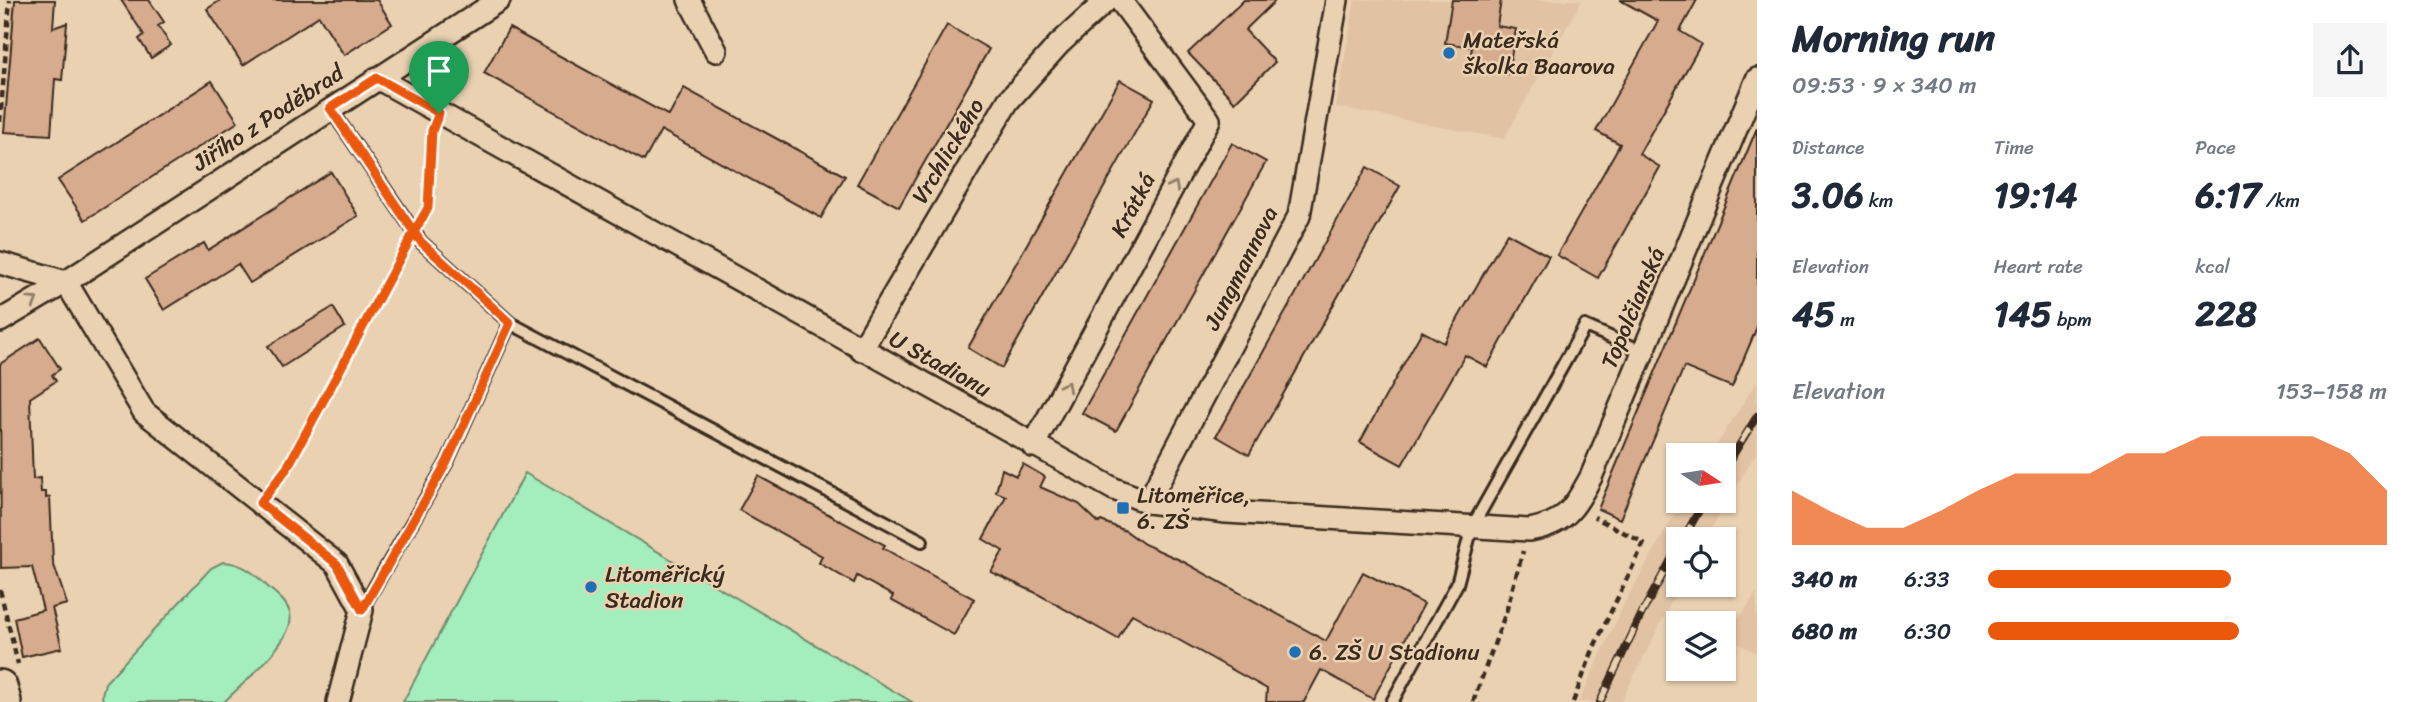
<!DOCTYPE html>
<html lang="en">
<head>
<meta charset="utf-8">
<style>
	:root { --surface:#fff; --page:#f6f6f7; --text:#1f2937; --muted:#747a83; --accent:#ea580c }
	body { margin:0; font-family:Sriracha,sans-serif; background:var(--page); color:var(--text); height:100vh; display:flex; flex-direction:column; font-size:26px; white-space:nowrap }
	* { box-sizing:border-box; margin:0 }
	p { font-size:23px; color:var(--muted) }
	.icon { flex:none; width:38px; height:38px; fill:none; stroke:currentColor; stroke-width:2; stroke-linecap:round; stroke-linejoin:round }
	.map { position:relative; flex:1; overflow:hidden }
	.details { display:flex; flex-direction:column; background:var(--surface); width:665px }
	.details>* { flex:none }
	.needle { width:46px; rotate:102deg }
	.tools { position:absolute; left:1666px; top:443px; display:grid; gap:14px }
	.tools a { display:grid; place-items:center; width:70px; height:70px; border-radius:0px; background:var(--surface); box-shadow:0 2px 5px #0004; font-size:35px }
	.pin { position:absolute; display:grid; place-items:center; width:60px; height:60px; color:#fff; margin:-72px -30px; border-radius:50% 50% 50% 0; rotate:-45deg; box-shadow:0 0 7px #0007 }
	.pin .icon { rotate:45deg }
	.round { display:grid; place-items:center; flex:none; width:74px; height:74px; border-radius:0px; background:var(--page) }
	.head { display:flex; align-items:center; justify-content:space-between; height:119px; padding:0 35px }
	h1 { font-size:38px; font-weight:700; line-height:52px }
	.figures { display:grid; grid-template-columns:repeat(3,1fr); gap:10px; height:119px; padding:7px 35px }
	.figures div { display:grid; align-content:center }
	.figures b { font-size:35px; font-weight:700 }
	.figures small { font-size:19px; font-weight:400 }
	.figures p { font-size:19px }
	.chart { height:196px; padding:14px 35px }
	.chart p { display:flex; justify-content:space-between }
	.chart svg { width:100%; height:126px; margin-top:7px; fill:var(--accent); opacity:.7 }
	ul { padding:0 35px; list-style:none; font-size:23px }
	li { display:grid; grid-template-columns:112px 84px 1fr; align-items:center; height:52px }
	li i { height:18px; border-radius:9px; background:var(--accent) }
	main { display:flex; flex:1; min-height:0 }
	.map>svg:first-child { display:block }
	.built { fill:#e1c3a4 }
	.green { fill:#a4edbc; stroke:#708c6d; stroke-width:2 }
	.building { fill:#d6ab8e; stroke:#3b2a1e; stroke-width:2 }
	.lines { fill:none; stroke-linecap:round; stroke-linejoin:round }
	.lane-casing { stroke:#3b2a1e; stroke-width:16 }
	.street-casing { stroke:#3b2a1e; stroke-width:26 }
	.primary-casing { stroke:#3b2a1e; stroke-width:38 }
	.path { stroke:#3b2a1e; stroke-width:4.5; stroke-dasharray:7 5; stroke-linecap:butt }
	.lane { stroke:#ead1b2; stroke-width:10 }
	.street { stroke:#ead1b2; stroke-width:21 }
	.primary { stroke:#ead1b2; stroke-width:33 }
	.rail-casing { stroke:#3b2a1e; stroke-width:8 }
	.rail { stroke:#ead1b2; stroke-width:5; stroke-dasharray:16; stroke-linecap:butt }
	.oneway { stroke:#927e68 }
	.route-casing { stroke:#fff; stroke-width:14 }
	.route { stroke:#ea580c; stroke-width:9 }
	.poi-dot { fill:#1f6fb2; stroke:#ead1b2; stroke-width:2.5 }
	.labels { text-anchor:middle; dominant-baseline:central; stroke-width:5; stroke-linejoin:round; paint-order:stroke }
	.poi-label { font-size:23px; fill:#3b2a1e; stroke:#ead1b2; text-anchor:start }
	.street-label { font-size:23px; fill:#3b2a1e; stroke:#ead1b2 }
</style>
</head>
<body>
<main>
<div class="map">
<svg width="1757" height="702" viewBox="0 0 1757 702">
	<rect width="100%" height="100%" fill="#ead1b2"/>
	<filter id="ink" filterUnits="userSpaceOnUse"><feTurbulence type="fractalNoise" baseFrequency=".0143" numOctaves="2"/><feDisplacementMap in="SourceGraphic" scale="14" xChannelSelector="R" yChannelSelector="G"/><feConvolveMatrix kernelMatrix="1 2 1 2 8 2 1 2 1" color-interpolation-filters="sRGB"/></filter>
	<g filter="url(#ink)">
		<!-- built -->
		<g class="built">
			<path d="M1355,0H1582L1504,139L1336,107Z"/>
			<path d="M1757,381V452L1705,539H1678L1680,585L1621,702H1579L1624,604L1682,501L1724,500V455H1710Z"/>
			<path d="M1757,592V653L1726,637Z"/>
		</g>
		<!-- green -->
		<g class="green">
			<path d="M525,473L912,702H403Z"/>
			<path d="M223,562C244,563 255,574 269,588C277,595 287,602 290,613C297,639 242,684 224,702H103L102,695L105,683L211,568Z"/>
		</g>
		<!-- building -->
		<g class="building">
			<path d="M15,0H55L53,28L67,23L62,80L55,79L51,135L4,132Z"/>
			<path d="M121,0H149L164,22L158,26L171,45L151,58L139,39L144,35Z"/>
			<path d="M221,0H377L392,24L344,55L319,16L243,65L207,9Z"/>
			<path d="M1244,0H1276L1245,30L1275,62L1235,102L1188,53Z"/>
			<path d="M1452,0H1501L1497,26L1516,29L1508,74L1469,67L1472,47L1445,43Z"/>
			<path d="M1620,0H1697L1680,31L1701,44L1639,154L1660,167L1598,278L1557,255L1620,144L1596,131L1658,21Z"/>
			<path d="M947,25L989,49L899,207L857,184Z"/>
			<path d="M509,28L669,116L684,88L845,176L821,218L661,130L644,161L484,73Z"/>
			<path d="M1120,80L1154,99L1002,368L968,348Z"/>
			<path d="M212,81L238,122L85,220L58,180Z"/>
			<path d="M1757,128V327L1732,387L1684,367L1620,519L1598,509Z"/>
			<path d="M1232,143L1266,162L1116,431L1082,413Z"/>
			<path d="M1367,167L1400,186L1249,455L1216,436Z"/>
			<path d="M331,172L358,216L250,283L238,264L164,310L145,279L204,243L208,250Z"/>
			<path d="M1507,233L1549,256L1487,367L1465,355L1402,465L1360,442L1422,331L1444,343Z"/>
			<path d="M333,307L345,327L282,367L268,346Z"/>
			<path d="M40,338L60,369L52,375L56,381L30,398L33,479L40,478L41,492H46V498L50,497L53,562L67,604L52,608L62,648L22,657L14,618L43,610L32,567L1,568L0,364Z"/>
			<path d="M1023,464L1045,477L1040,487L1079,504L1099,523L1101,521L1126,531L1144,544L1182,561L1326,641L1363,572L1424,604L1373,699L1321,670L1304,702H1266L1267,689L1132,614L1118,639L1034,592L991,572L1003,551L983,539L1006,496L996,492L1002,469L1016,476Z"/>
			<path d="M758,476L885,545L883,548L974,599L954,635L891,600L893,596L857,576L854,583L819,563L822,556L739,510Z"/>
		</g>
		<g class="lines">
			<defs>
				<g id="lane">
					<path d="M330,108L421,242L510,323L922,541"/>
					<path d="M362,609L447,462L510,323"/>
					<path d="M1392,702L1457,584L1472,527L1585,326L1644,352"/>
				</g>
				<g id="street">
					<path d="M689,0L716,51"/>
					<path d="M377,78L1114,489L1148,502L1226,512L1529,530C1566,524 1574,508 1591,477L1757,79"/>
					<path d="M0,263L66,282"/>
					<path d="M66,282L144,412L337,564L362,610L338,702"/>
					<path d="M0,321L66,282L499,0"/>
					<path d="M861,350L1008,101L1059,44L1107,0"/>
					<path d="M1033,446L1209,120L1120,0"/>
					<path d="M1148,502L1299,216L1337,0"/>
				</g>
				<path id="primary" d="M0,687L4,702"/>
			</defs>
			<!-- lane casing -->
			<use href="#lane" class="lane-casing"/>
			<!-- street casing -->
			<use href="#street" class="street-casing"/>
			<!-- primary casing -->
			<use href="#primary" class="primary-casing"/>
			<!-- path -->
			<g class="path">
				<path d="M0,122L10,0"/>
				<path d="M423,217L428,208L432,133"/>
				<path d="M273,486L287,468L405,249"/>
				<path d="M0,590L18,664"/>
				<path d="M1473,702L1506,612L1523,551"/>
				<path d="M1573,702L1594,647L1644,543L1594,517"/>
			</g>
			<!-- lane -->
			<use href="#lane" class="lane"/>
			<!-- street -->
			<use href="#street" class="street"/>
			<!-- primary -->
			<use href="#primary" class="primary"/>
			<defs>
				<g id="rail">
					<path d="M1724,470L1757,416"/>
					<path d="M1683,539L1705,500"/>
					<path d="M1600,702L1642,613L1678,547"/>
				</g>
			</defs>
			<!-- rail casing -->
			<use href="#rail" class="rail-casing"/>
			<!-- rail -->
			<use href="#rail" class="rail"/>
		</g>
		<!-- one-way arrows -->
		<defs><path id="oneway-chevron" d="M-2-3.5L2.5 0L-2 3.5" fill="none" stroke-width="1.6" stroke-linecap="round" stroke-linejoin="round" transform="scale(1.75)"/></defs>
		<g class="oneway">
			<use href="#oneway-chevron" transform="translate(1174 186) rotate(-62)"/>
			<use href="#oneway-chevron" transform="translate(33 301) rotate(-31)"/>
			<use href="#oneway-chevron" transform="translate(1066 386) rotate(-62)"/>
		</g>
	</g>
	<g class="lines" filter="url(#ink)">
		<defs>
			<path id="route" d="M439,113L432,131L428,208L414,232L287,468L260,503L337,564L362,610L447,462L510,323L421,242L414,232L330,108L377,78L439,113"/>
		</defs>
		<!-- route casing -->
		<use href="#route" class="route-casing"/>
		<!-- route -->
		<use href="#route" class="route"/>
	</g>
	<!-- markers -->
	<g class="poi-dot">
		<circle cx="1449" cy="53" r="7"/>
		<rect x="1116" y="501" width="14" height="14" rx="3.5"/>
		<circle cx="591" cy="587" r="7"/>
		<circle cx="1295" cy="652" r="7"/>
	</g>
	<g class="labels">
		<!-- poi labels -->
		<g class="poi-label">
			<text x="1463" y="40">Mateřská<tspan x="1463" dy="26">školka Baarova</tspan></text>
			<text x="1137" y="495">Litoměřice,<tspan x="1137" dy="26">6. ZŠ</tspan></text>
			<text x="605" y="574">Litoměřický<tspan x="605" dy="26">Stadion</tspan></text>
			<text x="1309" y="652">6. ZŠ U Stadionu</text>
		</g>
		<!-- street labels -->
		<g class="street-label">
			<text transform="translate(268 118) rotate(-33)">Jiřího z Poděbrad</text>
			<text transform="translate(948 151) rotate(-59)">Vrchlického</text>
			<text transform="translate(1133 205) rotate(-62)">Krátká</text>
			<text transform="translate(1241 268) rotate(-63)">Jungmannova</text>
			<text transform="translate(1633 308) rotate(-67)">Topolčianská</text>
			<text transform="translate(940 364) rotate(29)">U Stadionu</text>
		</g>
	</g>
</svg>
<div class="tools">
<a><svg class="needle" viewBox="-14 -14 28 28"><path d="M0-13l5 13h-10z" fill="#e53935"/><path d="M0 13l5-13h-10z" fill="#747a83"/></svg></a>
<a><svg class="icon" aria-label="locate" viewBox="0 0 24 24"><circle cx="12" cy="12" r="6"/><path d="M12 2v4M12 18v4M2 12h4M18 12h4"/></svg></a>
<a><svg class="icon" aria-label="layers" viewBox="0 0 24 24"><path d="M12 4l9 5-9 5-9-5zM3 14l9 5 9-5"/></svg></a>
</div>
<div class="pin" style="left:439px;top:113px;background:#1e9e55"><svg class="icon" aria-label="arrive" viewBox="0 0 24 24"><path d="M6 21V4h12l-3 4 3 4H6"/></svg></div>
</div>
<section class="details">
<div class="head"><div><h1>Morning run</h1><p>09:53 · 9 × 340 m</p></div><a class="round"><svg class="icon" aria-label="share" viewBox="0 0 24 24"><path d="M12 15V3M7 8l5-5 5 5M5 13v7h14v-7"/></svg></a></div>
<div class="figures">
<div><p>Distance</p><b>3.06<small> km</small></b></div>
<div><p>Time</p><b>19:14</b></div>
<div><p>Pace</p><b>6:17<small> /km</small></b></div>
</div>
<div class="figures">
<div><p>Elevation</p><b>45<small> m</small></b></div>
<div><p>Heart rate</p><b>145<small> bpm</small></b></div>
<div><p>kcal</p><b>228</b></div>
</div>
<div class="chart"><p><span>Elevation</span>153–158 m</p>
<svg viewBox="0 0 160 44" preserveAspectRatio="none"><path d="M0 44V25L10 32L20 38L30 38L40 32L50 25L60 19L70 19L80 19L90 12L100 12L110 6L120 6L130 6L140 6L150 12L160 25V44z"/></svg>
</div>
<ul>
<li><b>340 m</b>6:33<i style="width:61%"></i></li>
<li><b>680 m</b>6:30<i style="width:63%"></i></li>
</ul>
</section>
</main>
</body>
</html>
